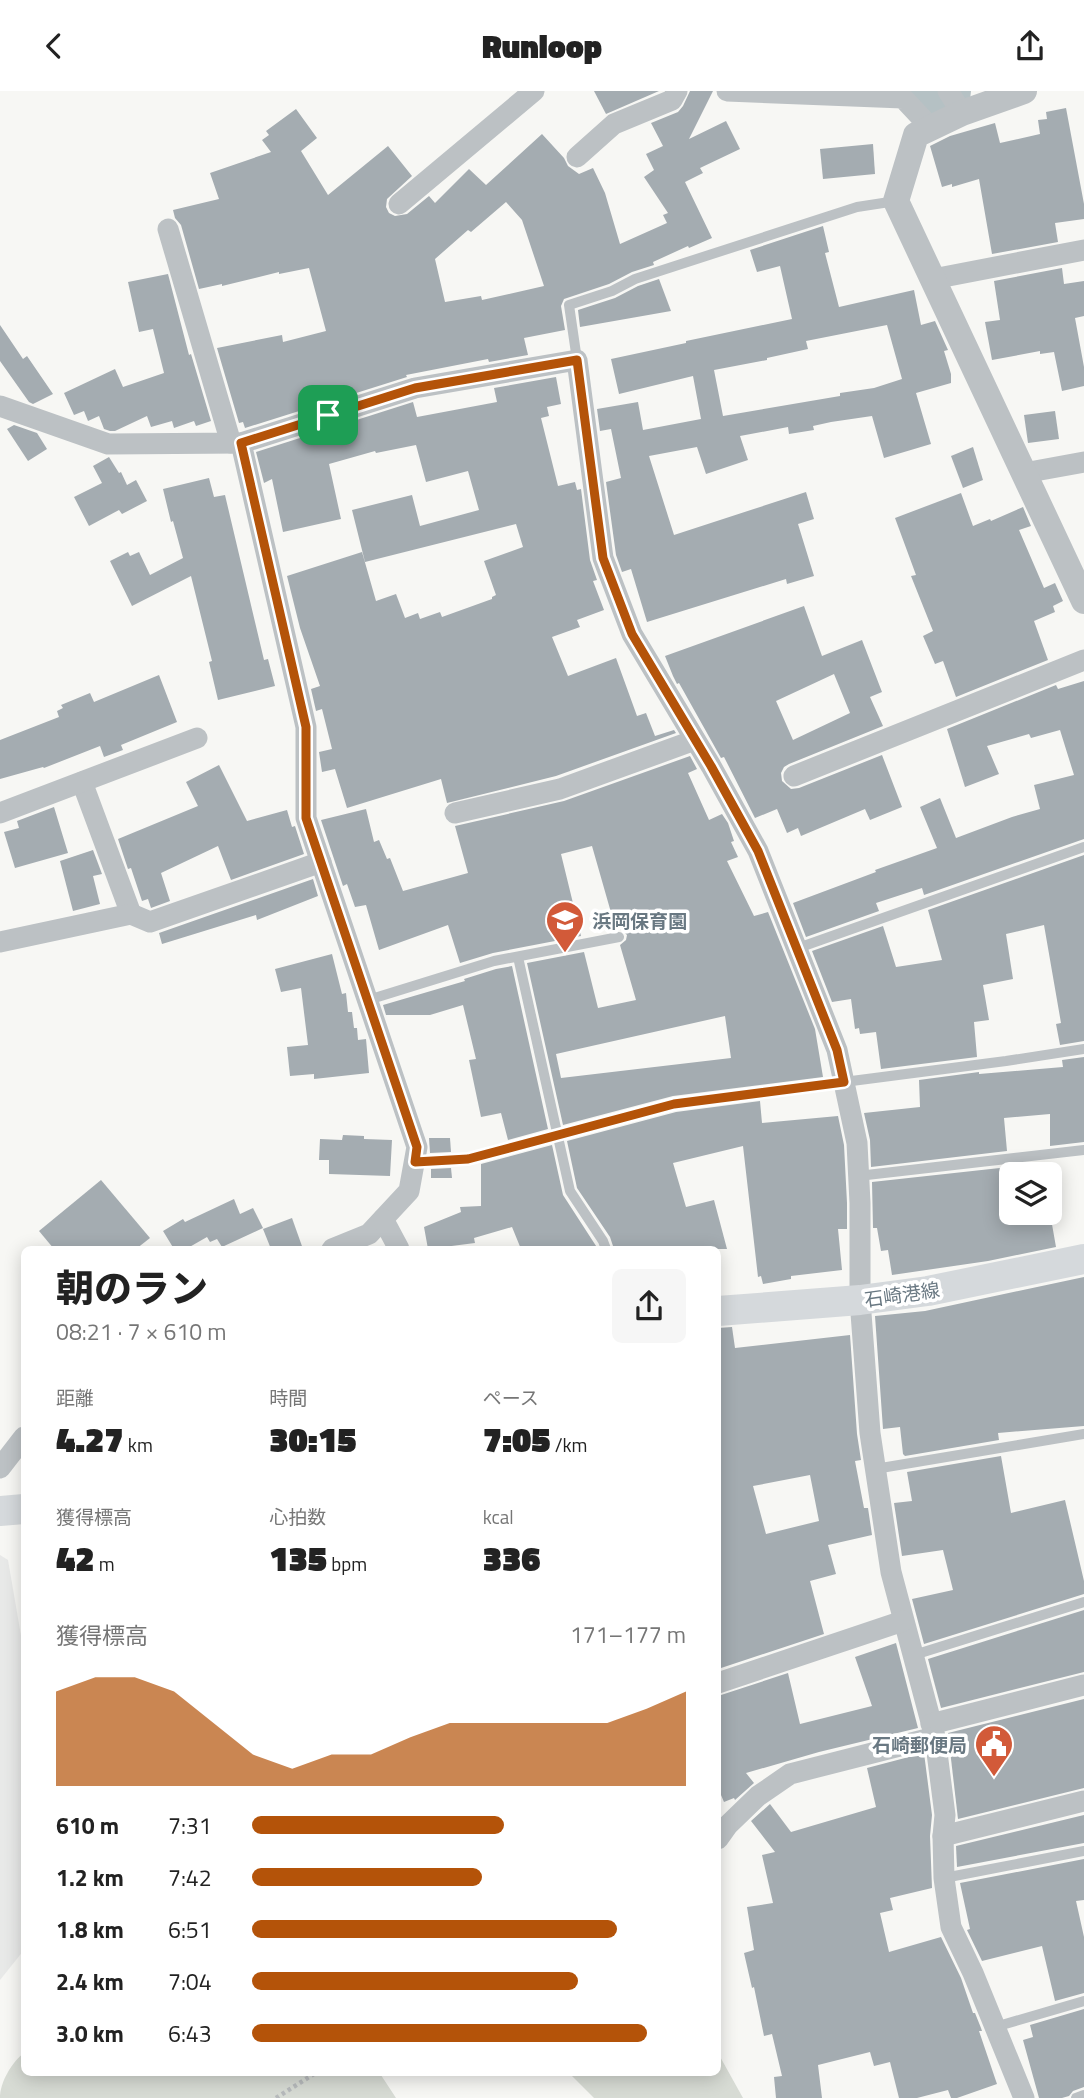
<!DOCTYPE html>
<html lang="ja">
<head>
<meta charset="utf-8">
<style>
	:root { --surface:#fff; --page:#f6f6f6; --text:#222; --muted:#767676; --accent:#b45309 }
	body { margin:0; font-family:"Titillium Web","Noto Sans JP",sans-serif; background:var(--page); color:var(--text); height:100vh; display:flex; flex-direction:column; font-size:26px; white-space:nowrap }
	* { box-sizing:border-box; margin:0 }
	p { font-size:23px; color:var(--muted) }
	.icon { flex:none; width:38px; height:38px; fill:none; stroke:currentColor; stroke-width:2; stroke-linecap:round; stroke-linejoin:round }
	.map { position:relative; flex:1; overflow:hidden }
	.side { position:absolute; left:21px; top:1155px; width:700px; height:830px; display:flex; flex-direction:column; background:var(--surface); border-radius:10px; box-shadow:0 4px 18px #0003 }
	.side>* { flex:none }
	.tools { position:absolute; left:999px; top:1071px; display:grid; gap:14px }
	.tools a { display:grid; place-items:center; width:63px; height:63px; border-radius:10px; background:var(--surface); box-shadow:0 4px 18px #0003; font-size:35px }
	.pin { position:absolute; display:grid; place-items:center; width:60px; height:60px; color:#fff; margin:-30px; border-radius:14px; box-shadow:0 4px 10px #0006 }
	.round { display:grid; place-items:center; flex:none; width:74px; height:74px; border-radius:10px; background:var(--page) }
	.head { display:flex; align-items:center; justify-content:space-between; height:119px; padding:0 35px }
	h1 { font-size:38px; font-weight:800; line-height:52px }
	.stats { display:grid; grid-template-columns:repeat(3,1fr); gap:10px; height:119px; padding:7px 35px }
	.stats div { display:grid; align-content:center }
	.stats b { font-size:35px; font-weight:800 }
	.stats small { font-size:19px; font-weight:400 }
	.stats p { font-size:19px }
	.chart { height:196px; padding:14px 35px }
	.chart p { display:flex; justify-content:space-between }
	.chart svg { width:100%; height:126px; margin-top:7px; fill:var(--accent); opacity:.7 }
	ul { padding:0 35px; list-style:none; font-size:23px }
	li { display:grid; grid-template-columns:112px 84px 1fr; align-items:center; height:52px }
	li i { height:18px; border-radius:9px; background:var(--accent) }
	header { display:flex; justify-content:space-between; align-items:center; height:91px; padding:0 35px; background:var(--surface); font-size:32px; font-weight:800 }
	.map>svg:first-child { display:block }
	.built { fill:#e8e9e8 }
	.green { fill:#d7dbd4 }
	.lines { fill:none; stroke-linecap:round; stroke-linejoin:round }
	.river { stroke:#b5c1c4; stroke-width:46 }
	.building { fill:#a4acb1; fill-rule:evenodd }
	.path { stroke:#b7babc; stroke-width:4.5; stroke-dasharray:3.5 3.5; stroke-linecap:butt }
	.service { stroke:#bcc1c4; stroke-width:10 }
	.minor { stroke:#bcc1c4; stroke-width:21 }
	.tertiary { stroke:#bcc1c4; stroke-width:26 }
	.secondary { stroke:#d5d9dc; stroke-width:30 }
	.route-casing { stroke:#fff; stroke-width:14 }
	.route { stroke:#b45309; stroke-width:9 }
	.labels { text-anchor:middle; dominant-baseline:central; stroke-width:7; stroke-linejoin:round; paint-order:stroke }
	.poi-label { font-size:19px; font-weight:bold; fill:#697882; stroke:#fff; text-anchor:start }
	.street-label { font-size:19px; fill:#697882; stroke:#fff }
</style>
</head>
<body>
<header><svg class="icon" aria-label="back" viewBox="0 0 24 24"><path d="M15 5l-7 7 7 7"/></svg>Runloop<svg class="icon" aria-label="share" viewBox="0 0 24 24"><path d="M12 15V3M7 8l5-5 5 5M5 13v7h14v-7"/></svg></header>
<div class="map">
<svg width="1084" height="2007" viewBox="0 0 1084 2007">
	<rect width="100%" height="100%" fill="#f7f7f4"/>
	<!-- built -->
	<path class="built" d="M0,1464L8,1469L24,1562V1859L0,1889Z"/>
	<!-- green -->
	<g class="green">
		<path d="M24,1962V1981H379L396,2007H0C0,1991 12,1971 24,1962Z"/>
		<path d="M718,1962L743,2007H594L568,1981H718Z"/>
	</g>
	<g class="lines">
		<!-- river -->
		<path class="river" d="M925,0L933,6L948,0"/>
	</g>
	<!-- building -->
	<g class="building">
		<path d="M594,0H659L606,23Z"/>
		<path d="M690,0H713L689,48L726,30L740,58L700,77L703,82L685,91L712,147L689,157L688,155L653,171L654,174L632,181L609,193L564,208L561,215L565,239L524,247L528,264L489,271L488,268L406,284L407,286L245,337L243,331L239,332L217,257L282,244L283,251L326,240L309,177L279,183V181L222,195V193L199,198L181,134L175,127L173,119L219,108L210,82L271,61L262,49L269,44L266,40L296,18L317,47L301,60L328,104L388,55L412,85L387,108L386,116L389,122L395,125L407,123L429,105L435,112L469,78L486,94L542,43L564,67L568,75L579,83L593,77L605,102L620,153L667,132L663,124L668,122L644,86L654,79L646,63L663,55L651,32L678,21L683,15ZM506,111L522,129L544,195L482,209L481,205L445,211L435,168L468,139L471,141Z"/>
		<path d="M1066,17L1084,113V128L1055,132L1058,151L992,163L979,88L952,96V93L942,96L930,55L950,45L995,32L1000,52L1040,43L1038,29L1047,28L1046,21Z"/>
		<path d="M873,53L875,83L823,88L820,58Z"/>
		<path d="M823,135L829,161L825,162L839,216L914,199L921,234L935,230L948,259L944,260L951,283V292L916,302L931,353L884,367L872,325L831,331L813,335L814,339L789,343L788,336L740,345L748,369L706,383L697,356L649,365L674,444L806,401L814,428L798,433L814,485L787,493L786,488L647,531L631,478L622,481L616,464L606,391L621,387L611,338L600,340L597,318L638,311L643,339L701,328L693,285L619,303L611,268L686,252V250L792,228L780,175L757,181L750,159ZM887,234L902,288L874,297L840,302V305L723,325L714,279L767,269V267L808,258L806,250Z"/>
		<path d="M1062,177L1064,193L1084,190V225L1075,227L1084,276V295L1062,300L1054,261L1040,263V260L992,269L985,231L1000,229L994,190Z"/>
		<path d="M168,183L189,264L191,263L211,330L196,335L194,330L174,337L172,330L151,336L147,325L115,340H110L104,338L99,325L88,330L84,320L74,324L64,302L115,278L123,296L164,282L153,238L139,241L128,191Z"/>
		<path d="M659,188L671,220L580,236L578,219L615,207L638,195Z"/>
		<path d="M0,234L23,268L27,265L53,303L33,313L29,311L0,270Z"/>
		<path d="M556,286L561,313L547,316L549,325L541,327L558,395L575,391L577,399L581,398L590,469L597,489L593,490L604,519L577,529L580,536L552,546L568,585L616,567L637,625L646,622L655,645L674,639L676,642L556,685L447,712L441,688L347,717L335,678L322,681L319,661L332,658L322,618L316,620L311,598L320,595L300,537L287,485L362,461L376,510L396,503L405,527L418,522L420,528L440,521L442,526L492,508V506L496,504L484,470L523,456L516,433L365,471L352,419L412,404L420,435L479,419L468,380L426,391L416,354L376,362L375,360L329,373L341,428L283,441L272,388L264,392L256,361L413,311L417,326L497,311L494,297Z"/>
		<path d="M1055,320L1059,348L1028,352L1024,324Z"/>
		<path d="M14,334L37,342L47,358L28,370L7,338Z"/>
		<path d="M973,356L983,389L963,397L951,365Z"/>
		<path d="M109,366L119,382L121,381L127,394L136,389L147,410L122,423L119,419L89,435L74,406L102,392L93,375Z"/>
		<path d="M209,387L214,406L225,404L264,569L268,568L275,595L218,609L209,571L212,570L191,485L132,515L110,470L128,461L130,465L139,461L150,484L183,467L173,430L171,431L163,398Z"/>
		<path d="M961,402L973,435L990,428L991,430L1023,416L1031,435L1019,439L1044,497L1055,492L1063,510L1053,515L1055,521L1034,530L1048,569L956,606L943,570L935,573L923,545L933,540L911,485L916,484L895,427Z"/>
		<path d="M804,515L822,565L862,549L882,601L870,606L883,635L789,673L784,676L781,682L782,690L791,698L799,697L882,664L902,716L870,729L865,718L801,745L798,737L787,742L777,718L755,727L724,666L721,667L679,592L677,593L673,585L665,565ZM834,583L850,622L793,649L776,610Z"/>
		<path d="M159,584L177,631L121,654L123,659L104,666L100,655L44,677L43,676L0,688V649L59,626L57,620L63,617L61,614L90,602L94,611Z"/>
		<path d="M1084,590V748L924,804L922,797L876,812L879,820L806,846L793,812L876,781L875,779L937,757L920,716L940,707L956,747L1012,726L1040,718L1034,694L1074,684L1060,639L1031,647L1029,643L987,655L999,683L965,696L947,638L1056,594L1058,598Z"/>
		<path d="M690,665L697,678L688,682L709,729L722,723L728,732L734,750L731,751L738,766L727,770L754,825L768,821L815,938L823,986L673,1005L563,1034L527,872L584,861L598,917L636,909L620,854L626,849L627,844L622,839H616L592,755L561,763L581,845L493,862L460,872L448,834L379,859L366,814L355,816L347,793L343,795L321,729L366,718L374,751L379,749L387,768L390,767L403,800L468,782L455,735L564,710ZM725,925L731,967L561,987L556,963Z"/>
		<path d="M219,674L247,730L287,719L292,736L295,735L304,763L231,789L218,755L161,782L170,810L151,817L148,808L142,810L131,777L128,778L118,748L198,715L186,691Z"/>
		<path d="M54,716L68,762L15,777L4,741L19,737L17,730Z"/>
		<path d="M93,759L102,783L93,785L100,813L73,820L60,770Z"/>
		<path d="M1084,764V950L1060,954L1056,933L1061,932L1044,834L1006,843L1013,888L983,894L989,929L974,931L977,966L881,978L876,941L860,943L859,937L855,938L851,908L832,911L812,860L883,835L896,876L942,869L928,819Z"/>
		<path d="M313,788L318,805L257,829L256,824L162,853L159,842Z"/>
		<path d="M332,863L342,903L346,902L348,921H352L354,937H357L358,949L366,948L369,982L314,988V983L290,985L287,956L308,954L301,897L281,901L275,878Z"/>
		<path d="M512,875L548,1038L508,1049L501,1022L481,1026L469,969L476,968L463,914L430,924H386L383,914L465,890L464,888L496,878Z"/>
		<path d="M1084,966V1051L1050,1055V1023L1004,1027L1007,1060L871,1076L870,1049L864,1022L920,1016L919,989L979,981V983L1063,976L1062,969Z"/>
		<path d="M760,1010L762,1032L838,1025L844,1054L847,1112V1138H838L842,1179L791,1185V1188L763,1193L761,1185L758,1186L743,1055L673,1072L686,1116L714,1109L727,1158H614L610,1146L577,1097L567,1050L676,1021Z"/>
		<path d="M343,1044L364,1045V1048L392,1049L390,1085L329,1083V1069H319L320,1048L342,1049Z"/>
		<path d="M429,1047H450L451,1061L430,1062Z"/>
		<path d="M552,1054L563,1104L598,1158H521L512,1136L474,1147L475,1152L428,1158L424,1136L461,1121L460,1116L481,1115V1073Z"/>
		<path d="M1009,1076V1081H1012V1122H1050L1056,1156L988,1170L892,1184L888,1159L881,1160L877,1137H873L872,1091Z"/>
		<path d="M451,1077L452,1087H431V1078Z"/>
		<path d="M101,1089L150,1147L136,1158H54L39,1140Z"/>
		<path d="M234,1108L240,1123L253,1117L263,1137L222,1156L217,1148L210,1151L207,1146L186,1158H174L163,1140L183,1128L185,1131Z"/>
		<path d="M292,1127L303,1158H271L263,1138Z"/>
		<path d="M1084,1186V1335L998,1342L999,1349L905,1365L903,1363L900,1336L883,1338L875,1225L925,1220Z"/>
		<path d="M732,1236L735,1257L850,1244L857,1343L861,1369L855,1370L864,1417H868L872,1444L828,1454L836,1483L810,1490L824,1543L718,1578V1237ZM810,1384L819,1430L766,1443L753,1395Z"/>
		<path d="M1001,1365L1011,1422L1065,1409L1084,1490V1503L924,1553L912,1508L953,1499L943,1459L902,1465L894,1412L912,1410L907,1381Z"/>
		<path d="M1084,1519V1581L941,1617L928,1568Z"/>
		<path d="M896,1552L918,1637L819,1661L746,1682L754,1692L735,1709L734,1707L724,1711L718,1697V1605L788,1582L800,1633L872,1615L855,1566Z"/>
		<path d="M1084,1608V1697L958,1728L948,1642Z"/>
		<path d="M924,1662L932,1724L930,1745L932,1797L890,1807L893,1819L880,1822L889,1861L941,1846L961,1887L973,1922H975L981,1937L982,1940H979L997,1993L957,2007H951L948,1999L917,2007H899L890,1971L874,1975L870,1961L818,1974L822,2007H776L774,1986L782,1985L772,1943L764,1945L754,1896L752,1897L744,1862L754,1859L747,1816L773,1812L762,1764L775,1761L751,1730L770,1713L791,1741L876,1716L867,1677Z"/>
		<path d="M1084,1724V1752L957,1776L956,1755Z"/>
		<path d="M1084,1768V1809L1076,1810L1084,1846V1902L1055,1910L1042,1855L982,1870L967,1839L970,1838L960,1792Z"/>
		<path d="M1084,1918V1996L1073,2000L1069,2005L1062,2007H1039L1023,1949L1033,1946L1030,1934Z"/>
	</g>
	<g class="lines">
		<!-- path -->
		<path class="path" d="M276,2007L317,1981"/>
		<!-- service -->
		<g class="service">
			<path d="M577,269L569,214L612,200L635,188L857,116L896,110"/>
			<path d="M798,857L1084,756"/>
			<path d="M518,866L570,1100L603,1150L606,1158"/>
			<path d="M368,909L494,870L619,846"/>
			<path d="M415,1071L468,1068L674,1013L1006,970L1084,958"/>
			<path d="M858,1085L1084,1059"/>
			<path d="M875,1378L1084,1343"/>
			<path d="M914,1564L1084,1511"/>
			<path d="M944,1787L1084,1760"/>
			<path d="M995,1936L1084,1910"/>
			<path d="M1076,2007L1084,2004"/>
		</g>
		<!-- minor -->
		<g class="minor">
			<path d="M727,0L903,7L931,37"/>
			<path d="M948,0L962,22"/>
			<path d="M577,66L614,33L672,9L677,0"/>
			<path d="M399,113L534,0"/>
			<path d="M168,138L231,352"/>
			<path d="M933,188L1084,159"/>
			<path d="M0,315L108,353L241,352L415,297L577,269L603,467L632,543L711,675L758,760L837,959L857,1052L860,1112V1209L870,1342L891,1481L935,1646L945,1724L943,1745L944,1787L951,1836L973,1882L1024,2007"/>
			<path d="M241,352L306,636V727L417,1056L409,1100L369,1143L332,1158"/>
			<path d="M1024,382L1084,371"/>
			<path d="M794,685L1084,569"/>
			<path d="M82,691L131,823"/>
			<path d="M0,722L197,647"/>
			<path d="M455,722L560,698L695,649"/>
			<path d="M0,851L131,823L150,831L321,771"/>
			<path d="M383,1128L399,1158"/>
			<path d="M0,1377L24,1346"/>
			<path d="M718,1592L903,1530"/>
			<path d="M931,1633L1084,1594"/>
			<path d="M943,1745L1084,1710"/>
			<path d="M718,1748L728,1734L758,1705L790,1683L935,1646"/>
		</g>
		<!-- tertiary -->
		<path class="tertiary" d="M1024,0L962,22L916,44L896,110L1084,510"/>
		<!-- secondary -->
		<g class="secondary">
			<path d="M718,1220L860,1209L928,1200L1084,1168"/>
			<path d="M0,1420L24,1418"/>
		</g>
	</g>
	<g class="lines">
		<defs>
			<path id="route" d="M577,269L603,467L632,543L711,675L758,760L837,959L844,991L674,1013L468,1068L415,1071L417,1056L306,727V636L241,352L415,297Z"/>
		</defs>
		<!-- route casing -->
		<use href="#route" class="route-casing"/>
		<!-- route -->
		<use href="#route" class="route"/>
	</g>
	<!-- icons -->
	<defs>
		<symbol id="school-pin" viewBox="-11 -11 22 30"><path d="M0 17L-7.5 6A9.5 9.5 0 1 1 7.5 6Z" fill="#d25a39" stroke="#fff"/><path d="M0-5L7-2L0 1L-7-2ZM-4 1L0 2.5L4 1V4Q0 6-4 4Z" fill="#fff"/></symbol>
		<symbol id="civic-pin" viewBox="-11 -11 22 30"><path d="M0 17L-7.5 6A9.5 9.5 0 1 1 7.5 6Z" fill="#d25a39" stroke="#fff"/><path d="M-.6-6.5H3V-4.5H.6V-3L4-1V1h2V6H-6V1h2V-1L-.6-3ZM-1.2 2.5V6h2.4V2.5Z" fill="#fff"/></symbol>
	</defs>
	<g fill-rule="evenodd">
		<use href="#school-pin" x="543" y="807" width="44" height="60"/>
		<use href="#civic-pin" x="972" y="1631" width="44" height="60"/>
	</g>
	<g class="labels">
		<!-- poi labels -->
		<g class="poi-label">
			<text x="592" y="829">浜岡保育園</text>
			<text x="967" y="1653" text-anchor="end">石崎郵便局</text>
		</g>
		<!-- street labels -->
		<g class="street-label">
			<text transform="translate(902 1203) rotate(-8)">石崎港線</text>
		</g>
	</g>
</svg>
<div class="tools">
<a><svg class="icon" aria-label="layers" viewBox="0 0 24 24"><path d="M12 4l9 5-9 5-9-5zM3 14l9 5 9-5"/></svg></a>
</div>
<div class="pin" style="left:328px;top:324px;background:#1e9e55"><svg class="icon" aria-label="arrive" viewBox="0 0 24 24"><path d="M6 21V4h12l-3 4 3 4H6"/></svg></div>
<section class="side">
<div class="head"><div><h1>朝のラン</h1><p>08:21 · 7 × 610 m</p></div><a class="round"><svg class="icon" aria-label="share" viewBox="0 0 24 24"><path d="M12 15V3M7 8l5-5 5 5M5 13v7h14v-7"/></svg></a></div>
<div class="stats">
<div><p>距離</p><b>4.27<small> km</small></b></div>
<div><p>時間</p><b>30:15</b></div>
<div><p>ペース</p><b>7:05<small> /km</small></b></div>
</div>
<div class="stats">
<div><p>獲得標高</p><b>42<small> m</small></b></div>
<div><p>心拍数</p><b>135<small> bpm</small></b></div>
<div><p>kcal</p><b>336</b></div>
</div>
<div class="chart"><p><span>獲得標高</span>171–177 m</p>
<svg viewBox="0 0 160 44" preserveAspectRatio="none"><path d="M0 44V11L10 6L20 6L30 11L40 22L50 33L60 38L70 33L80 33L90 27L100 22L110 22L120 22L130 22L140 22L150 17L160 11V44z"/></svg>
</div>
<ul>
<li><b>610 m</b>7:31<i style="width:58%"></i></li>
<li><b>1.2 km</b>7:42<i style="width:53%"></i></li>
<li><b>1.8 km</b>6:51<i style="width:84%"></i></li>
<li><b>2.4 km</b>7:04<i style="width:75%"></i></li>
<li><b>3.0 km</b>6:43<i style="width:91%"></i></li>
</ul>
</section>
</div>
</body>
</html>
